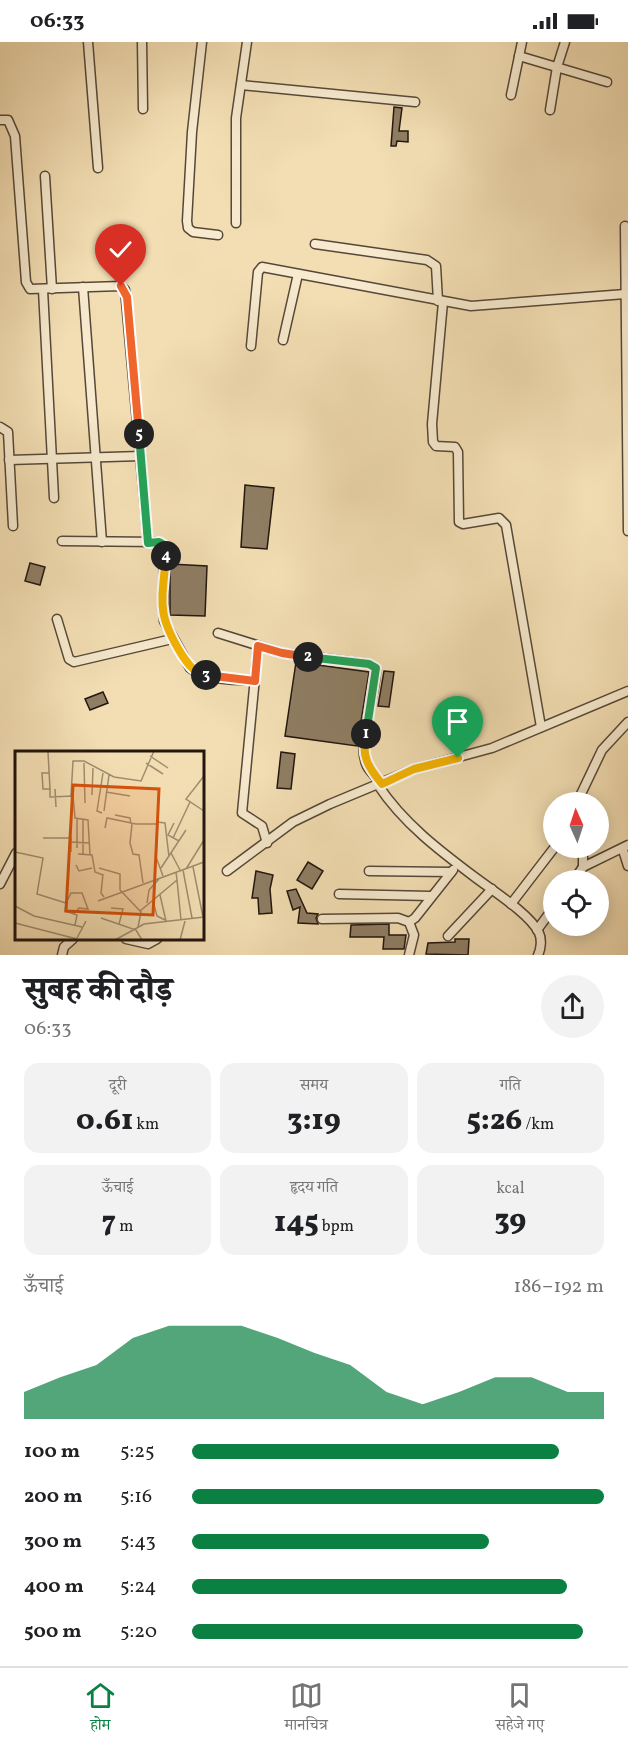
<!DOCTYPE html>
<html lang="hi">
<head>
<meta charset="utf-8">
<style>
	:root { --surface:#fff; --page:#f2f2f2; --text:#202124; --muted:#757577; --line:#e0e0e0; --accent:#0b8043 }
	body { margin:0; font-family:Vollkorn,"Noto Serif Devanagari",serif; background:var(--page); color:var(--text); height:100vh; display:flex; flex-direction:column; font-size:22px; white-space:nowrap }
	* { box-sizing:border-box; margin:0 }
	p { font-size:20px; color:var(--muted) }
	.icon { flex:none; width:33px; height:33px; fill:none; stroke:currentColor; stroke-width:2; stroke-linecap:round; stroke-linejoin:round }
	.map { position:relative; height:913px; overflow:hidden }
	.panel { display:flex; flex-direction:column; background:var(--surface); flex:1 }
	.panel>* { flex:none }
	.needle { width:39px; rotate:357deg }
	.tools { position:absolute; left:543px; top:750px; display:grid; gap:12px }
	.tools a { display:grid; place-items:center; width:66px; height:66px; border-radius:50%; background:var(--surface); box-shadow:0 3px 15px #0003; font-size:30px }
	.pin { position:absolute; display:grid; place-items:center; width:51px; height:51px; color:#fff; margin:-62px -26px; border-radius:50% 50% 50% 0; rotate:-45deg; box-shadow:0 0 6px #0007 }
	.pin .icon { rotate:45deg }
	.km { position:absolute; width:30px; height:30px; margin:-15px; border-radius:50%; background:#222; color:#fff; font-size:16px; line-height:30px; text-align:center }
	.round { display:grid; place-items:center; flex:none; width:63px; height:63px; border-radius:32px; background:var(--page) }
	.overview { display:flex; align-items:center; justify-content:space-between; height:102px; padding:0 24px }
	h1 { font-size:33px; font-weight:800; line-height:45px }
	.stats { display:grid; grid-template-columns:repeat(3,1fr); gap:9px; height:102px; padding:6px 24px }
	.stats div { display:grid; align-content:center; border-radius:15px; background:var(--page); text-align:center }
	.stats b { font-size:30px; font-weight:800 }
	.stats small { font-size:16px; font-weight:400 }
	.stats p { font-size:16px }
	.chart { height:168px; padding:12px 24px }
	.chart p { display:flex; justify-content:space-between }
	.chart svg { width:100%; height:108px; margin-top:6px; fill:var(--accent); opacity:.7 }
	ul { padding:0 24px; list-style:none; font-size:20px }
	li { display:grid; grid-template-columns:96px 72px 1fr; align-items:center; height:45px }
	li i { height:15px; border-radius:8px; background:var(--accent) }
	.status { display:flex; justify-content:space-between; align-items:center; height:42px; padding:0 30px; background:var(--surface); direction:ltr }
	.status svg { height:16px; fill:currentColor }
	.tabs { display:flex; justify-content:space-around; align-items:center; height:84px; border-top:2px solid var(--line); background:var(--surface); font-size:16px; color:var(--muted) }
	.tabs a { display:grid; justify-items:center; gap:3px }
	.tabs .active { color:var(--accent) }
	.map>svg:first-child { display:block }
	.building { fill:#8f7e64; stroke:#22160f; stroke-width:1.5 }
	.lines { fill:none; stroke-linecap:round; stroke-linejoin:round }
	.minor-casing { stroke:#564838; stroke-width:11 }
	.minor { stroke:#f7eace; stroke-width:8 }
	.split-1-casing { stroke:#fff; stroke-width:12 }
	.split-2-casing { stroke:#fff; stroke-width:12 }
	.split-3-casing { stroke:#fff; stroke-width:12 }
	.split-4-casing { stroke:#fff; stroke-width:12 }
	.split-5-casing { stroke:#fff; stroke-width:12 }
	.split-6-casing { stroke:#fff; stroke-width:12 }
	.split-1 { stroke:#f5b400; stroke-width:8 }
	.split-2 { stroke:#22a559; stroke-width:8 }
	.split-3 { stroke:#f0652b; stroke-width:8 }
	.split-4 { stroke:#f5b400; stroke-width:8 }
	.split-5 { stroke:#22a559; stroke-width:8 }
	.split-6 { stroke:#f0652b; stroke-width:8 }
	.inset-road { fill:none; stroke:#9f8e71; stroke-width:1.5 }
	.view { fill:#d4520c; fill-opacity:0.15; stroke:#d4520c; stroke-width:3 }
	.inset-edge { fill:none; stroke:#22160f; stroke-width:3 }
</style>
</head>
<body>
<div class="status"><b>06:33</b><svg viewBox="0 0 49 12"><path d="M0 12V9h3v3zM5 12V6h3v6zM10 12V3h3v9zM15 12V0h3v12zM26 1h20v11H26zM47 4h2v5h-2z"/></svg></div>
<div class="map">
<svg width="628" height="913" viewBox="0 0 628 913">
	<rect width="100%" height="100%" fill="#f3deb3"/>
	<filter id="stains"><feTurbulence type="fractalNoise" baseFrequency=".00333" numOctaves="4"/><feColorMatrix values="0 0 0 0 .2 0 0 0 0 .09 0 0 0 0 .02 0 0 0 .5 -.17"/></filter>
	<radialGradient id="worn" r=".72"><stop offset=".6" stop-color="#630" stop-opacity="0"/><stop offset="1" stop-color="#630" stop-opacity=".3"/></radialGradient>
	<!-- building -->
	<g class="building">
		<path d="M394,65L402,66L399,89H408V100L397,99L396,104H391Z"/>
		<path d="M245,443L274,446L267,507L241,505Z"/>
		<path d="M30,521L45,525L40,543L25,539Z"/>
		<path d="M170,522L207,524L205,574L170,573Z"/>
		<path d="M296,620L369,630L357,704L285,694Z"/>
		<path d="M384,629L394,630L389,665L378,664Z"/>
		<path d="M103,650L108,661L90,668L85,657Z"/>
		<path d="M281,710L295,712L291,747L277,746Z"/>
		<path d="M308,820L323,829L312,847L297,838Z"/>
		<path d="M256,829L273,833L270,847L272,871L259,872L258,856H252Z"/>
		<path d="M296,847L307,871L318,872L316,876L318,882L298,881L300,865L293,868L287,849Z"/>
		<path d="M389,882V893H406L404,907H383L384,895H350L351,883Z"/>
		<path d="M455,897H469L468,913L426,912L428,901L455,900Z"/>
	</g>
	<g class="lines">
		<defs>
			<g id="minor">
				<path d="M88,0L98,126"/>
				<path d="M142,0L143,67"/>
				<path d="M202,0L192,90L187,179L188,186L193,190L218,193"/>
				<path d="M519,14L607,40"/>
				<path d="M241,43L415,60"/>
				<path d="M511,53L522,0"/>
				<path d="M550,68L557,25L565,0"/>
				<path d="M0,78H8L15,94L26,240L30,247L121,244L125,248L148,501"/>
				<path d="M45,134L52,247"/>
				<path d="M236,181V76L247,0"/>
				<path d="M625,184L628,489"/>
				<path d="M315,202L427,218L436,224L438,259"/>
				<path d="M83,245L102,500"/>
				<path d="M43,248L54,456"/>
				<path d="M443,260L432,382L433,400L436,404L455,405L458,410L459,480L463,482L499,476L506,483L541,685"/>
				<path d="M283,298L298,232"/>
				<path d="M251,304L258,230L262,225L471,264L625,252"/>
				<path d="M0,385L8,390L13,484"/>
				<path d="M9,418L141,414"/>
				<path d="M62,499L159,500L164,503V579L190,626C206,639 235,637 255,639"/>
				<path d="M57,577L69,617L74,620L172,597"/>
				<path d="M218,591L282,611L369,622L376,626C377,653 355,700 367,724C370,730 377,736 382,742"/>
				<path d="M258,604L242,771L262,784L267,801"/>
				<path d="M378,743C403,781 440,809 476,836C492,848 531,873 539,891C542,897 541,907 538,913"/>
				<path d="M581,760V752L602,708L628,680"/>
				<path d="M583,806V825"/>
				<path d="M623,808L628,824"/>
				<path d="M227,829L293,780L330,762L414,727L492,706L628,649"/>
				<path d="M369,829L451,830"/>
				<path d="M574,838L583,825L628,803"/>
				<path d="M0,842L16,811"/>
				<path d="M339,852L430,854"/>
				<path d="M511,862L554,806"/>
				<path d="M322,877L398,876L409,880L414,893L409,913"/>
				<path d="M409,880L415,876L453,828"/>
				<path d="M537,888L554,865"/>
				<path d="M448,894L492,847"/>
				<path d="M126,897L148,902L157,897"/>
				<path d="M62,913L64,905L73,897"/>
			</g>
		</defs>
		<!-- minor casing -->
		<use href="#minor" class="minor-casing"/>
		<!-- minor -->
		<use href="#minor" class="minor"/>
	</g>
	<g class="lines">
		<defs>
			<path id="split-1" d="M366,692C361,714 368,725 382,742L414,727L458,716"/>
			<path id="split-2" d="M308,615L369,622L376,626L366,692"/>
			<path id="split-3" d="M206,633L255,639L258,604L282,611L308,615"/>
			<path id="split-4" d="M166,514C162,561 156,571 182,613C189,623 193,630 206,633"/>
			<path id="split-5" d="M139,392L148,501L159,500L164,503L166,514"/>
			<path id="split-6" d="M121,244L127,255L139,392"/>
		</defs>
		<!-- split-1 casing -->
		<use href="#split-1" class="split-1-casing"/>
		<!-- split-2 casing -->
		<use href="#split-2" class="split-2-casing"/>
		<!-- split-3 casing -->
		<use href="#split-3" class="split-3-casing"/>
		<!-- split-4 casing -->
		<use href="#split-4" class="split-4-casing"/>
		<!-- split-5 casing -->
		<use href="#split-5" class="split-5-casing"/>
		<!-- split-6 casing -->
		<use href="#split-6" class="split-6-casing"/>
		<!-- split-1 -->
		<use href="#split-1" class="split-1"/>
		<!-- split-2 -->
		<use href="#split-2" class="split-2"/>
		<!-- split-3 -->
		<use href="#split-3" class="split-3"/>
		<!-- split-4 -->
		<use href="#split-4" class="split-4"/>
		<!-- split-5 -->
		<use href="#split-5" class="split-5"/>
		<!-- split-6 -->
		<use href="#split-6" class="split-6"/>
	</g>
	<!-- overview -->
	<g transform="translate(15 709)">
		<rect width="189" height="189" fill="#f3deb3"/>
		<path class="inset-road" d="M33,1L35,38M135,5L153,17M69,12L70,52M131,12L148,23M34,22H27L28,38H35V46L58,45L60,67L73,69L75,104M189,25L171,48L189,60M40,38L41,56M91,41L115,45M77,44L78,17M56,45L58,10H69L99,26L126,30L139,0M89,60L94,24M87,62L82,60L88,22M100,64L115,67L116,73M143,64L141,106L148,125M62,68V97M68,68V103M142,71L150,72L154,106M159,72L153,84L164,90M117,73L115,92L118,103L124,104L128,132M90,77L92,67L121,73H142M28,87H56V101M158,87L175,51M56,91L74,92M0,101L28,107L22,143L51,152L50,160L62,164L60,174M156,102L165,119M63,103L77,104L80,121L88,124M61,114L64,120L77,117M178,116L188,166M84,117L105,123V139M146,117L171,79M171,118L189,89M168,119L177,167M88,123L86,142L89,146M162,129L166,169M105,139L126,161L123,176M145,144L151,170M83,150L189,111M138,150L142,165L150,169M51,152L56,142H67L73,158L64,157L59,163M132,152L134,139L144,128M0,155L19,165L67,176M96,157L108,158L104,173M125,160L162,129L161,121M86,167L121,179L127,189M0,172L62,188M62,187L71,170M100,189L129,173L189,166M165,189L170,170"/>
		<path class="view" d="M58,34L144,38L138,164L51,160Z"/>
		<rect width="189" height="189" class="inset-edge"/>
	</g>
	<rect width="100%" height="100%" filter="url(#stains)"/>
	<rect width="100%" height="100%" fill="url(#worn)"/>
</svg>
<div class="tools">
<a><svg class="needle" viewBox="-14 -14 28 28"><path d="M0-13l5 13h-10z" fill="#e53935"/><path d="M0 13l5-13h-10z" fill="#757577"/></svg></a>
<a><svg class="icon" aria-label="locate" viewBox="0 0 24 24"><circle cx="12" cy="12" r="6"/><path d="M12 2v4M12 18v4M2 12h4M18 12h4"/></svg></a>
</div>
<div class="pin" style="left:458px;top:716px;background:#1e9e55"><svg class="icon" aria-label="arrive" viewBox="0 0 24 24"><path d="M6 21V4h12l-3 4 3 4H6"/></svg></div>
<div class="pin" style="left:121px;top:244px;background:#d93025"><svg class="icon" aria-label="check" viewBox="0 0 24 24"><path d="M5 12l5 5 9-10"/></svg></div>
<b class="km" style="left:366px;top:692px">1</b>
<b class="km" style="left:308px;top:615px">2</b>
<b class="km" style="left:206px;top:633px">3</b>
<b class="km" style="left:166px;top:514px">4</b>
<b class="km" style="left:139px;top:392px">5</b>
</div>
<section class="panel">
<div class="overview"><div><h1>सुबह की दौड़</h1><p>06:33</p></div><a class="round"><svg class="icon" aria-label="share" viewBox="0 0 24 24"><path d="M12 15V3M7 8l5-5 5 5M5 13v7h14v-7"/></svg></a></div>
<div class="stats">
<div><p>दूरी</p><b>0.61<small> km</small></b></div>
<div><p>समय</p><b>3:19</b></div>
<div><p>गति</p><b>5:26<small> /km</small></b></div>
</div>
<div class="stats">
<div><p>ऊँचाई</p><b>7<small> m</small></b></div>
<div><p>हृदय गति</p><b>145<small> bpm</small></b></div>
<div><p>kcal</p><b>39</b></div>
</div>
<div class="chart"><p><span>ऊँचाई</span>186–192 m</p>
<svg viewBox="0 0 160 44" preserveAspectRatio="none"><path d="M0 44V33L10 27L20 22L30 11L40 6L50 6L60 6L70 11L80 17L90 22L100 33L110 38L120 33L130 27L140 27L150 33L160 33V44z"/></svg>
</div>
<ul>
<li><b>100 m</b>5:25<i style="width:89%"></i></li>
<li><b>200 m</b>5:16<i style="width:100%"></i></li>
<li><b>300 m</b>5:43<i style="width:72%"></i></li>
<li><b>400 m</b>5:24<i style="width:91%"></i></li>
<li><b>500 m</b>5:20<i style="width:95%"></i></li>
</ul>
</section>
<nav class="tabs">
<a class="active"><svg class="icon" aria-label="home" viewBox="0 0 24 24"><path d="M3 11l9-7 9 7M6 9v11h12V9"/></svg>होम</a>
<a><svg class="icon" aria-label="map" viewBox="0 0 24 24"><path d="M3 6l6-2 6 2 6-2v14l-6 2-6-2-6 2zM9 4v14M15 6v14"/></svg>मानचित्र</a>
<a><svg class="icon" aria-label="saved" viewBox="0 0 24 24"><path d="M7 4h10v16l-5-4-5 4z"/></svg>सहेजे गए</a>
</nav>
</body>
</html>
